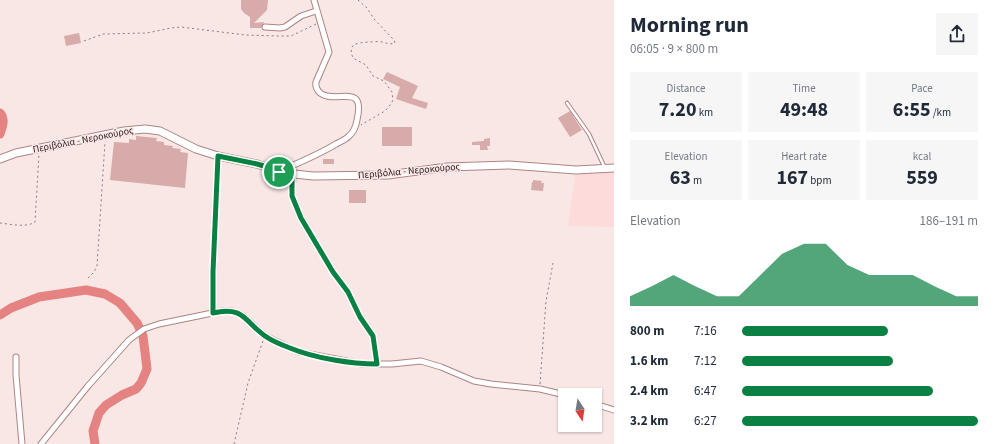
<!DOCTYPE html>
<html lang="en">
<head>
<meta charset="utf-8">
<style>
	:root { --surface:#fff; --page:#f6f6f7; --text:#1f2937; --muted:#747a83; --accent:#0b8043 }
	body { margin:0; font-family:"Source Sans 3",sans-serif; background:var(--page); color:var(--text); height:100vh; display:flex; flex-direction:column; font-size:15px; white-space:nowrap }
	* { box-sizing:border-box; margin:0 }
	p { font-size:13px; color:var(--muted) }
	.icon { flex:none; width:22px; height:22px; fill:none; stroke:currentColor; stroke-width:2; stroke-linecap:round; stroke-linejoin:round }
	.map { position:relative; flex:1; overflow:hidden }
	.drawer { display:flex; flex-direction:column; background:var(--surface); width:380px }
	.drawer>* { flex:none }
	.needle { width:26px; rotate:168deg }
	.buttons { position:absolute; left:558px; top:388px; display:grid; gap:8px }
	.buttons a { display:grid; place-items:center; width:44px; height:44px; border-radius:0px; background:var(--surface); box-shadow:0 1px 3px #0004; font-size:20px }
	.pin { position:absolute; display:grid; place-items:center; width:34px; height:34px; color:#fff; margin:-17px; border:2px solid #fff; border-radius:50%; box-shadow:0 1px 4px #0007 }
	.round { display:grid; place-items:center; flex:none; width:42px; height:42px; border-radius:0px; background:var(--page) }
	.summary { display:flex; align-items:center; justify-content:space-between; height:68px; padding:0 16px }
	h1 { font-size:22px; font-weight:700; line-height:30px }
	.metrics { display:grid; grid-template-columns:repeat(3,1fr); gap:6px; height:68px; padding:4px 16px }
	.metrics div { display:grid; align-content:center; border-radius:0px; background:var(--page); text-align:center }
	.metrics b { font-size:20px; font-weight:700 }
	.metrics small { font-size:11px; font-weight:400 }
	.metrics p { font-size:11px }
	.chart { height:112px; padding:8px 16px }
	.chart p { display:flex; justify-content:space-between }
	.chart svg { width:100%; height:72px; margin-top:4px; fill:var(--accent); opacity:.7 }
	ul { padding:0 16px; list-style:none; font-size:13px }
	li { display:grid; grid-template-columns:64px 48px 1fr; align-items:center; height:30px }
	li i { height:10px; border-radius:5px; background:var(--accent) }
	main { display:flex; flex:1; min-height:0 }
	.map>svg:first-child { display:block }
	.built { fill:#fcdbda }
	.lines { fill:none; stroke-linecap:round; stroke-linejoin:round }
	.river { stroke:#e48381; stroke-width:9 }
	.building { fill:#d6aba9 }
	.lane-casing { stroke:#ad8583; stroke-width:4.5 }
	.street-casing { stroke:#ad8583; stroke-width:7 }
	.secondary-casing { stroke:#ad8583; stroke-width:9 }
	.path { stroke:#8a7a79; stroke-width:1; stroke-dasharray:2 3; stroke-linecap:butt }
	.lane { stroke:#fff; stroke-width:2.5 }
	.street { stroke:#fff; stroke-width:5 }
	.secondary { stroke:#fff; stroke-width:7 }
	.route-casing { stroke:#fff; stroke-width:8 }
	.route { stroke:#0b8043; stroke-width:5 }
	.labels { text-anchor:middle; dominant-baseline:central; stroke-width:3; stroke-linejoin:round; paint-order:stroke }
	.street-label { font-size:10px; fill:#271817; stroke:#f9e7e6 }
</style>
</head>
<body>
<main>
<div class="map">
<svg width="614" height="444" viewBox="0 0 614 444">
	<rect width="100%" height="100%" fill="#f9e7e6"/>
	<!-- built -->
	<path class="built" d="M614,168V227L568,226L576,170Z"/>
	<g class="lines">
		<!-- river -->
		<g class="river">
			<path d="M0,113C6,120 2,127 0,134"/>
			<path d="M0,315L11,308L39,297L86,290L105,294L120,303L137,323L143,336L147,369L141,383L136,389L122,395L106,405L99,413L93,431L95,444"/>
		</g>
	</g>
	<!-- building -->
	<g class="building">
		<path d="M241,0H268L267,10L254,23L264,22L261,28H250V17L244,13L241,9Z"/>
		<path d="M79,33L81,43L66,46L64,36Z"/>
		<path d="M387,72L418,86L412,98L428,103L426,109L396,99L400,87L383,79Z"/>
		<path d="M570,111L582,130L570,137L558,118Z"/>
		<rect x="382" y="127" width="30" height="19"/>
		<path d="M136,136L157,138L156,141L164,142V145L173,146L172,148L181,149L180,152L188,153L185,188L110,180L114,142L129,143V139L136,140Z"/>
		<path d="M490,138V146H487L488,150H480V145H472V142L484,141V139Z"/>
		<rect x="323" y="159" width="11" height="5"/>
		<path d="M533,180L542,181L541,183H544L543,191L531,190L532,182H533Z"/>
		<rect x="349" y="190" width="17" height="13"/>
	</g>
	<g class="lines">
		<defs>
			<path id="lane" d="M567,103L589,134L604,166"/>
			<g id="street">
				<path d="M265,27L280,28L285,27L301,16L316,11"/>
				<path d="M280,171C298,163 318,155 336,144C340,142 345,140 349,136C354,132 356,126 357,120C366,81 336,105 320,93C317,90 315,87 316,82L329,52L314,0"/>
				<path d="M292,174V196L301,218L333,272L348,292L360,317L373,336L377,364"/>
				<path d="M16,357V375L22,444"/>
				<path d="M595,404L614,410"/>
				<path d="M41,444L88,386L129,340L144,329L159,324L222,311H232L243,316L265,336L299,352L362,364H392L421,361L441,367L474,381L491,384L540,389L565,395"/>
			</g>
			<path id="secondary" d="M0,159L16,153L124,131L145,129L160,131L196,149L218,156L257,164L285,173L313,176L388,175L447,167L509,165L576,170L614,168"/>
		</defs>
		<!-- lane casing -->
		<use href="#lane" class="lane-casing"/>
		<!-- street casing -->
		<use href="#street" class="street-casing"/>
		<!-- secondary casing -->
		<use href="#secondary" class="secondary-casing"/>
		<!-- path -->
		<g class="path">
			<path d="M358,0L367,8L374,19L394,40L395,43C390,45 387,43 382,42C378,41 373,42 369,42C357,43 347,43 353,58L366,65L373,76L384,81L392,92L393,100L391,104L385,111L361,125"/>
			<path d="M84,41L103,34L147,33L171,28L181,27L245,35L278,36H291L316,24"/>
			<path d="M0,223C10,224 26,228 35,222L39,154"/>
			<path d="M88,278L94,272L97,266L105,142"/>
			<path d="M213,307V271L218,163"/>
			<path d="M540,384L546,301L553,263"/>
			<path d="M234,444L248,383L263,341"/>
		</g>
		<!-- lane -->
		<use href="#lane" class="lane"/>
		<!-- street -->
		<use href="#street" class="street"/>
		<!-- secondary -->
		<use href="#secondary" class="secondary"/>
	</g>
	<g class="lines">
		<defs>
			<path id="route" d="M218,156L257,164L292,174V196L301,218L333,272L348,292L360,317L373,336L377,364C351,364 314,358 290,348C282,345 272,341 265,336C244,321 244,306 213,313V272Z"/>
		</defs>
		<!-- route casing -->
		<use href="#route" class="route-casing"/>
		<!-- route -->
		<use href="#route" class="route"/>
	</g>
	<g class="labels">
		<!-- street labels -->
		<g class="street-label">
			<text transform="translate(83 140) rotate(-11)">Περιβόλια - Νεροκούρος</text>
			<text transform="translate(409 171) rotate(-5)">Περιβόλια - Νεροκούρος</text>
		</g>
	</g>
</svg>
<div class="buttons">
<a><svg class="needle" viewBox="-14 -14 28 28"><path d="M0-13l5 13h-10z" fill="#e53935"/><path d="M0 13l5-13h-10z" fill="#747a83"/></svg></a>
</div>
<div class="pin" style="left:279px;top:172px;background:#1e9e55"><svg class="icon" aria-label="arrive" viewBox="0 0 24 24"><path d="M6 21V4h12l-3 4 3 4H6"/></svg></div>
</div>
<section class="drawer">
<div class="summary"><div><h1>Morning run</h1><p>06:05 · 9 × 800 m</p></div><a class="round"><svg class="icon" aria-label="share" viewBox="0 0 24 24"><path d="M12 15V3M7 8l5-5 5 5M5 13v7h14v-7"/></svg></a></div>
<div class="metrics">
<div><p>Distance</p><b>7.20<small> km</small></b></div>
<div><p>Time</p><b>49:48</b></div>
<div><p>Pace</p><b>6:55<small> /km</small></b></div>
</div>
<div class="metrics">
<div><p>Elevation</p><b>63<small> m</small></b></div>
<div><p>Heart rate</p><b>167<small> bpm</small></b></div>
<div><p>kcal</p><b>559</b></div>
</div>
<div class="chart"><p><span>Elevation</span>186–191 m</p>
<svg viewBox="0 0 160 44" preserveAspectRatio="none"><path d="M0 44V38L10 32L20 25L30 32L40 38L50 38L60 25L70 12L80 6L90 6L100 19L110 25L120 25L130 25L140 32L150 38L160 38V44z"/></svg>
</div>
<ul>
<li><b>800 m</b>7:16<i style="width:62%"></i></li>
<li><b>1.6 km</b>7:12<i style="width:64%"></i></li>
<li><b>2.4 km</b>6:47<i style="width:81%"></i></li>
<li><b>3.2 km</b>6:27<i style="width:100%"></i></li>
</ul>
</section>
</main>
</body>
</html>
